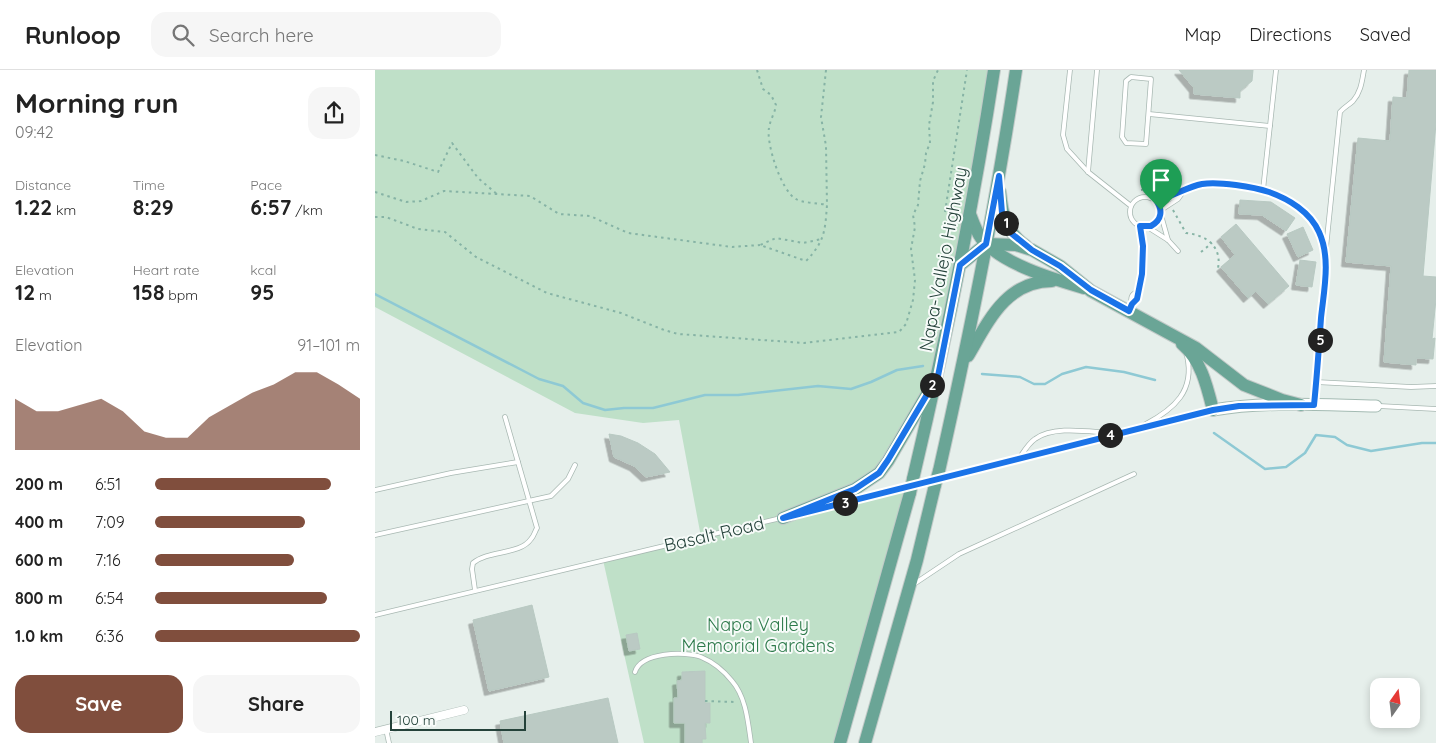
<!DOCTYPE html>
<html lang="en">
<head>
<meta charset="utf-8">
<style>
	:root { --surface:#fff; --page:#f6f6f6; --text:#222; --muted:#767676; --line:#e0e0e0; --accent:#804e3d }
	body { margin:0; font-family:Quicksand,sans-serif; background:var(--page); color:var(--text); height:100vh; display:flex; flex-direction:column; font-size:19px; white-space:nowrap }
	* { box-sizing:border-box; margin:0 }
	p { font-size:16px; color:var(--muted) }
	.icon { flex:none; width:28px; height:28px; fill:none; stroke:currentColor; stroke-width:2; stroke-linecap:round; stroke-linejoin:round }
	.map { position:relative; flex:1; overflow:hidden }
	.sheet { display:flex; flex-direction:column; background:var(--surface); width:375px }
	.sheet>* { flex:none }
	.needle { width:32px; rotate:14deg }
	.buttons { position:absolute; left:995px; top:608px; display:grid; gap:10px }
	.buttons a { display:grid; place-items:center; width:50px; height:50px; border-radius:10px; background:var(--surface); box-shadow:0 2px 8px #0003; font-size:25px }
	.scale { position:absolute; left:15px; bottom:12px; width:136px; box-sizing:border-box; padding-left:5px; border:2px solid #24423a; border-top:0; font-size:14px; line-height:18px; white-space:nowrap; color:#24423a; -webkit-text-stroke:4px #f7fbf9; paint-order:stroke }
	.pin { position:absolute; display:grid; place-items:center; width:42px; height:42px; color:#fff; margin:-51px -21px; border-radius:50% 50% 50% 0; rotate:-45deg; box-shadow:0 0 5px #0007 }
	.pin .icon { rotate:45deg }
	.km { position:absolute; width:25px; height:25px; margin:-12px; border-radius:50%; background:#222; color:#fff; font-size:14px; line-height:25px; text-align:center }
	.round { display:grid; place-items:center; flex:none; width:52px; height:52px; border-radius:15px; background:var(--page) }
	.overview { display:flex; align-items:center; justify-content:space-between; height:85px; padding:0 15px }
	h1 { font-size:28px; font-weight:800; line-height:38px }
	.figures { display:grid; grid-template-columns:repeat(3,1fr); gap:8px; height:85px; padding:5px 15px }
	.figures div { display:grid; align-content:center }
	.figures b { font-size:21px; font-weight:800 }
	.figures small { font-size:14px; font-weight:400 }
	.figures p { font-size:14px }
	.chart { height:140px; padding:10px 15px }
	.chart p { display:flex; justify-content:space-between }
	.chart svg { width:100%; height:90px; margin-top:5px; fill:var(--accent); opacity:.7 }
	.button { display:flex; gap:10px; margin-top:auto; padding:10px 15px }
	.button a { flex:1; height:58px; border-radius:15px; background:var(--accent); color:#fff; font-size:20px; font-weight:800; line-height:58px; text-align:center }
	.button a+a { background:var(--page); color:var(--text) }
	ul { padding:0 15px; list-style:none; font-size:16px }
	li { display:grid; grid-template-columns:80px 60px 1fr; align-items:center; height:38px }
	li i { height:12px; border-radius:6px; background:var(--accent) }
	header { display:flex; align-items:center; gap:30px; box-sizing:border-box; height:70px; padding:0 25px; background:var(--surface); border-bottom:1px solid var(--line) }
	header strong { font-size:24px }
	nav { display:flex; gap:28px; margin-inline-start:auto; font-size:18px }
	.search { width:350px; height:45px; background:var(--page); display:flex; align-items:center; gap:12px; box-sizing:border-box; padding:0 18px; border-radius:15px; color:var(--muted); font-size:19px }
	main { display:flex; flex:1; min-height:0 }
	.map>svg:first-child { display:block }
	.green { fill:#bfe0c8 }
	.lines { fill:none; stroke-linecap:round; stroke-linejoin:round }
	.stream { stroke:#8ec9d4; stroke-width:2.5 }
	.building { fill:#bbcac4; stroke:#b8c9c2; filter:url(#shadow) }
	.lane-casing { stroke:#a8b8b2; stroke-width:5.5 }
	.street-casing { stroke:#a8b8b2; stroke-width:9 }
	.secondary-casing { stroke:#a4bbb3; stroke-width:13 }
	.primary-casing { stroke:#c2cac8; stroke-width:14 }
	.path { stroke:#86b3a5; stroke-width:2; stroke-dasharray:2.5 4; stroke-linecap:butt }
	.lane { stroke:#fff; stroke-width:4 }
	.street { stroke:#fff; stroke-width:8 }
	.secondary { stroke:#fff; stroke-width:11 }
	.primary { stroke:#6aa596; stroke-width:12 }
	.primary-bridge-casing { stroke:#c2cac8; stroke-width:14; stroke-linecap:butt }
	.primary-bridge { stroke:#6aa596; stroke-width:12 }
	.route-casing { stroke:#fff; stroke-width:10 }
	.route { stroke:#1a73e8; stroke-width:6 }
	.labels { text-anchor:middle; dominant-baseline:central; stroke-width:4; stroke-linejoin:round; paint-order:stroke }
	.street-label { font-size:18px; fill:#24423a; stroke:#f7fbf9 }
	.park-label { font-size:18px; fill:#2d7a4b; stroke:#f7fbf9 }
</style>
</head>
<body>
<header>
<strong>Runloop</strong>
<div class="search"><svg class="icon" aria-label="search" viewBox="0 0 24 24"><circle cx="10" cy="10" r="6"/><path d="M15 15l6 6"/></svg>Search here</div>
<nav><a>Map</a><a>Directions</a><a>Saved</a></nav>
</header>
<main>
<section class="sheet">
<div class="overview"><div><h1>Morning run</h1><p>09:42</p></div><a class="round"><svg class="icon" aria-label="share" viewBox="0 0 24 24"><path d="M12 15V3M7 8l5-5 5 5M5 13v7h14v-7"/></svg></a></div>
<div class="figures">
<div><p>Distance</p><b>1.22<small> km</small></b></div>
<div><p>Time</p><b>8:29</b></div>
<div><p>Pace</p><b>6:57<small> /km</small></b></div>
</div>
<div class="figures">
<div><p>Elevation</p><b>12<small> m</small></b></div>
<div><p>Heart rate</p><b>158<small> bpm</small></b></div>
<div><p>kcal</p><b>95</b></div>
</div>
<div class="chart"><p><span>Elevation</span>91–101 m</p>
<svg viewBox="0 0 160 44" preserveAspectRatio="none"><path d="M0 44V19L10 25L20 25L30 22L40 19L50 25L60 35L70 38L80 38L90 28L100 22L110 16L120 12L130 6L140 6L150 12L160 19V44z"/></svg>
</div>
<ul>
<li><b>200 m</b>6:51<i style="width:86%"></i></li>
<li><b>400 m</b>7:09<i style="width:73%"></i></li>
<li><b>600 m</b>7:16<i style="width:68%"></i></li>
<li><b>800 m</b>6:54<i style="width:84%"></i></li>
<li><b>1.0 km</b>6:36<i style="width:100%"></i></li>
</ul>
<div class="button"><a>Save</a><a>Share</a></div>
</section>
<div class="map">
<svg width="1061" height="673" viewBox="0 0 1061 673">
	<defs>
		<filter id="shadow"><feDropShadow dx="-4.5" dy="4.5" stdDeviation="0" flood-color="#0004"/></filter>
	</defs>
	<rect width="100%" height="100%" fill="#e6efeb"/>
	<!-- green -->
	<path class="green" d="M0,0H619L585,195L564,258L563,306L504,403L412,446L535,415L465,673H269L228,490L326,467L304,350L268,353L200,343L0,237Z"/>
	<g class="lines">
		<!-- stream -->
		<g class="stream">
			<path d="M0,224L164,309L188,316L208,333L230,340L249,338H278L330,325H363L443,316L476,319L496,312L522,300L548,296"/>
			<path d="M607,304L645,307L659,314H670L687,304L711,297L749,302L780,310"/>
			<path d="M839,363L890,399L911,397L930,383L941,365L960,367L972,375L996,381L1047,373H1061"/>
		</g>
	</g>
	<!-- building -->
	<g class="building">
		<path d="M804,0H878L877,11L865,21V28L819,24V18Z"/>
		<path d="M1034,0H1061V53L1048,206L1061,207V229L1057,269L1060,268L1058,289L1041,288V295L1009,292L1016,196L971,192L983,68L1015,71L1018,27L1032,28Z"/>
		<path d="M865,130L896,132L920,148L911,161L887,145L864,144Z"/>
		<path d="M861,154L914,216L893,234L881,221L873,228L846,197L860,185L846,167Z"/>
		<path d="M928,157L938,180L923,187L912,164Z"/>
		<path d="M925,190L941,192L937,217L921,215Z"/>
		<path d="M234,364L246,366L263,373L280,384L295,402L271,407L259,396L239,387Z"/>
		<path d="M157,535L174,607L114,621L98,550Z"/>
		<path d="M262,563L265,579L254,581L251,565Z"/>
		<path d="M330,601V633H335V653H330L331,669H327V673H310V653H299V628H303L302,611L307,610V602Z"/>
		<path d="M233,628L243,673H129L125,651Z"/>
	</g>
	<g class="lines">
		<defs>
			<g id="lane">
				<path d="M695,0L688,65L692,79L713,102L756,136"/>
				<path d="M756,7L776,9L771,74L751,73L747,67L751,11Z"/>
				<path d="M774,44L895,56"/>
				<path d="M713,102L722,0"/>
				<path d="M888,120L901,0"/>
				<path d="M808,122C813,120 820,116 826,114C835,112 847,114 857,115C903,119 947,139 951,190L940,334"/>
				<circle cx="770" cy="142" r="15"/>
				<path d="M781,130C790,129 798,122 808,122L803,129L786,140"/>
				<path d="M786,145L793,170"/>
				<path d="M774,158L793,170L803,181"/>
				<path d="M951,178L965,42C969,37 974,35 978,31C986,22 987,11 989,0"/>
				<path d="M762,222C768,200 769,179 765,156"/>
				<path d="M755,239L757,234L762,229V222C757,224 755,228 757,234"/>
				<path d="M941,312L1036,317L1061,316"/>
				<path d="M1004,336L1061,339"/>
				<path d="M771,354C799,339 820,321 812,286"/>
				<path d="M645,387C649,381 654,373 660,369C679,355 715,362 737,363"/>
				<path d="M566,407L836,340"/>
				<path d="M0,420L76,403L143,392"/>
				<path d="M447,438L559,409"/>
				<path d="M0,465L176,426L193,409L200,395"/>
				<path d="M539,514L584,484L759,404"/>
				<path d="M100,520L97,499L98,493C114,480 145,485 156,469C159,466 160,461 162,458L130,347"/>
				<path d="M0,545L406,448"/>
				<path d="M260,602C266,582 310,581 326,587C338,592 349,601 357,611C371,627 373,652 376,673"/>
				<path d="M11,659L14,673"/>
			</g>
			<path id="street" d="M0,662L89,640"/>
			<path id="secondary" d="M838,340C892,331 947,335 1001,336"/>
			<g id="primary">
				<path d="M625,122C627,145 631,162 651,176"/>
				<path d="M595,144C598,152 601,161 606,168C626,194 678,209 709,218"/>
				<path d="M585,195L611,174L641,175L657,180L685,196L716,221L821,278L869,315L907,330L926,335"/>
				<path d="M807,274C826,290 832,316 838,340"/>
				<path d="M593,286C613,252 631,211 677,211"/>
				<path d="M564,401C594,268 621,135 641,0"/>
				<path d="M538,409C570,274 598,138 619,0"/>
				<path d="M408,448L480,419L504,403L513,391L555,319"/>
				<path d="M465,673L535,423"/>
				<path d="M490,673L542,490L560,415"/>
			</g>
		</defs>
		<!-- lane casing -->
		<use href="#lane" class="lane-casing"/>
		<!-- street casing -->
		<use href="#street" class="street-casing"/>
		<!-- secondary casing -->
		<use href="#secondary" class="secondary-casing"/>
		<!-- primary casing -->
		<use href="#primary" class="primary-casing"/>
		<!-- path -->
		<g class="path">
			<path d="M382,0L388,19L396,25L401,35C400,43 395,50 394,58C391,73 406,121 421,129C427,133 444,133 452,135C450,161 450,171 431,191L385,175L401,168L428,173L447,169"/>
			<path d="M451,0L446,47L451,76L452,135"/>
			<path d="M0,85L29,91L63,102L77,73L103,108L123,125"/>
			<path d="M766,120L771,119V117C777,117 784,116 788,123"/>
			<path d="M0,122L31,132L46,131L69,121L155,126L184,144L215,146L253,163L357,177L385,175"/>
			<path d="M798,140L811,163C832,165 847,177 843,198"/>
			<path d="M570,142L592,0"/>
			<path d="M0,147H11L43,159L70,162L101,187L172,223L246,243L289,260L303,264L429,273L524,262L531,254L538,230L540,210L536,179L540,157L538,145L543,135L545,111L550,94L551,83L555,73L554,55L558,32V11L563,0"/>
			<path d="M826,182L837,173"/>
			<path d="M330,631L361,632"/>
		</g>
		<!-- lane -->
		<use href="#lane" class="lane"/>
		<!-- street -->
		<use href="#street" class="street"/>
		<!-- secondary -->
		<use href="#secondary" class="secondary"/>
		<!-- primary -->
		<use href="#primary" class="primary"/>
		<defs>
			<g id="primary-bridge">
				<path d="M560,415L564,401"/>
				<path d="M535,423L538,409"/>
			</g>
		</defs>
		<!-- primary-bridge casing -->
		<use href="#primary-bridge" class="primary-bridge-casing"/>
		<!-- primary-bridge -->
		<use href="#primary-bridge" class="primary-bridge"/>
	</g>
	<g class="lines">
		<defs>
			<path id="route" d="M624,106L627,143L632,155L637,164L657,180L685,196L716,220L754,241L757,234L762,229L767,204L768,176L765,156H776C787,150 788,140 781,130C796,128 811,117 827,114C843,111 879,117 894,122C914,129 935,142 944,162C956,188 949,220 946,248C944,277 942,306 939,335L864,336L838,340L408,448L480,419L504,403L513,390L563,306L585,195L611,174Z"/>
		</defs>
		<!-- route casing -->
		<use href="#route" class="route-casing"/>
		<!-- route -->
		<use href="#route" class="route"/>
	</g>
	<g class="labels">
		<!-- street labels -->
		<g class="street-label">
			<text transform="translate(568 189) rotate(-79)">Napa-Vallejo Highway</text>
			<text transform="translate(339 464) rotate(-13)">Basalt Road</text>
		</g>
		<!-- park labels -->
		<g class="park-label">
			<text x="383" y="554">Napa Valley<tspan x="383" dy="21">Memorial Gardens</tspan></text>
		</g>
	</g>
</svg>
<div class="buttons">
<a><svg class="needle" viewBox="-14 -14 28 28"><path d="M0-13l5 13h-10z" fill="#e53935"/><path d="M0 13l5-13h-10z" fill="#767676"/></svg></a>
</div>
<div class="scale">100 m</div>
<div class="pin" style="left:786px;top:140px;background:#1e9e55"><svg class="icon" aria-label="arrive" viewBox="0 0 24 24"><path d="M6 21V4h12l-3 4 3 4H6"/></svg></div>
<b class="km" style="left:631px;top:153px">1</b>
<b class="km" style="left:557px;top:315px">2</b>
<b class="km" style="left:470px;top:433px">3</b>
<b class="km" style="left:735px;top:365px">4</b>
<b class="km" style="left:945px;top:270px">5</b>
</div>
</main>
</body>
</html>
